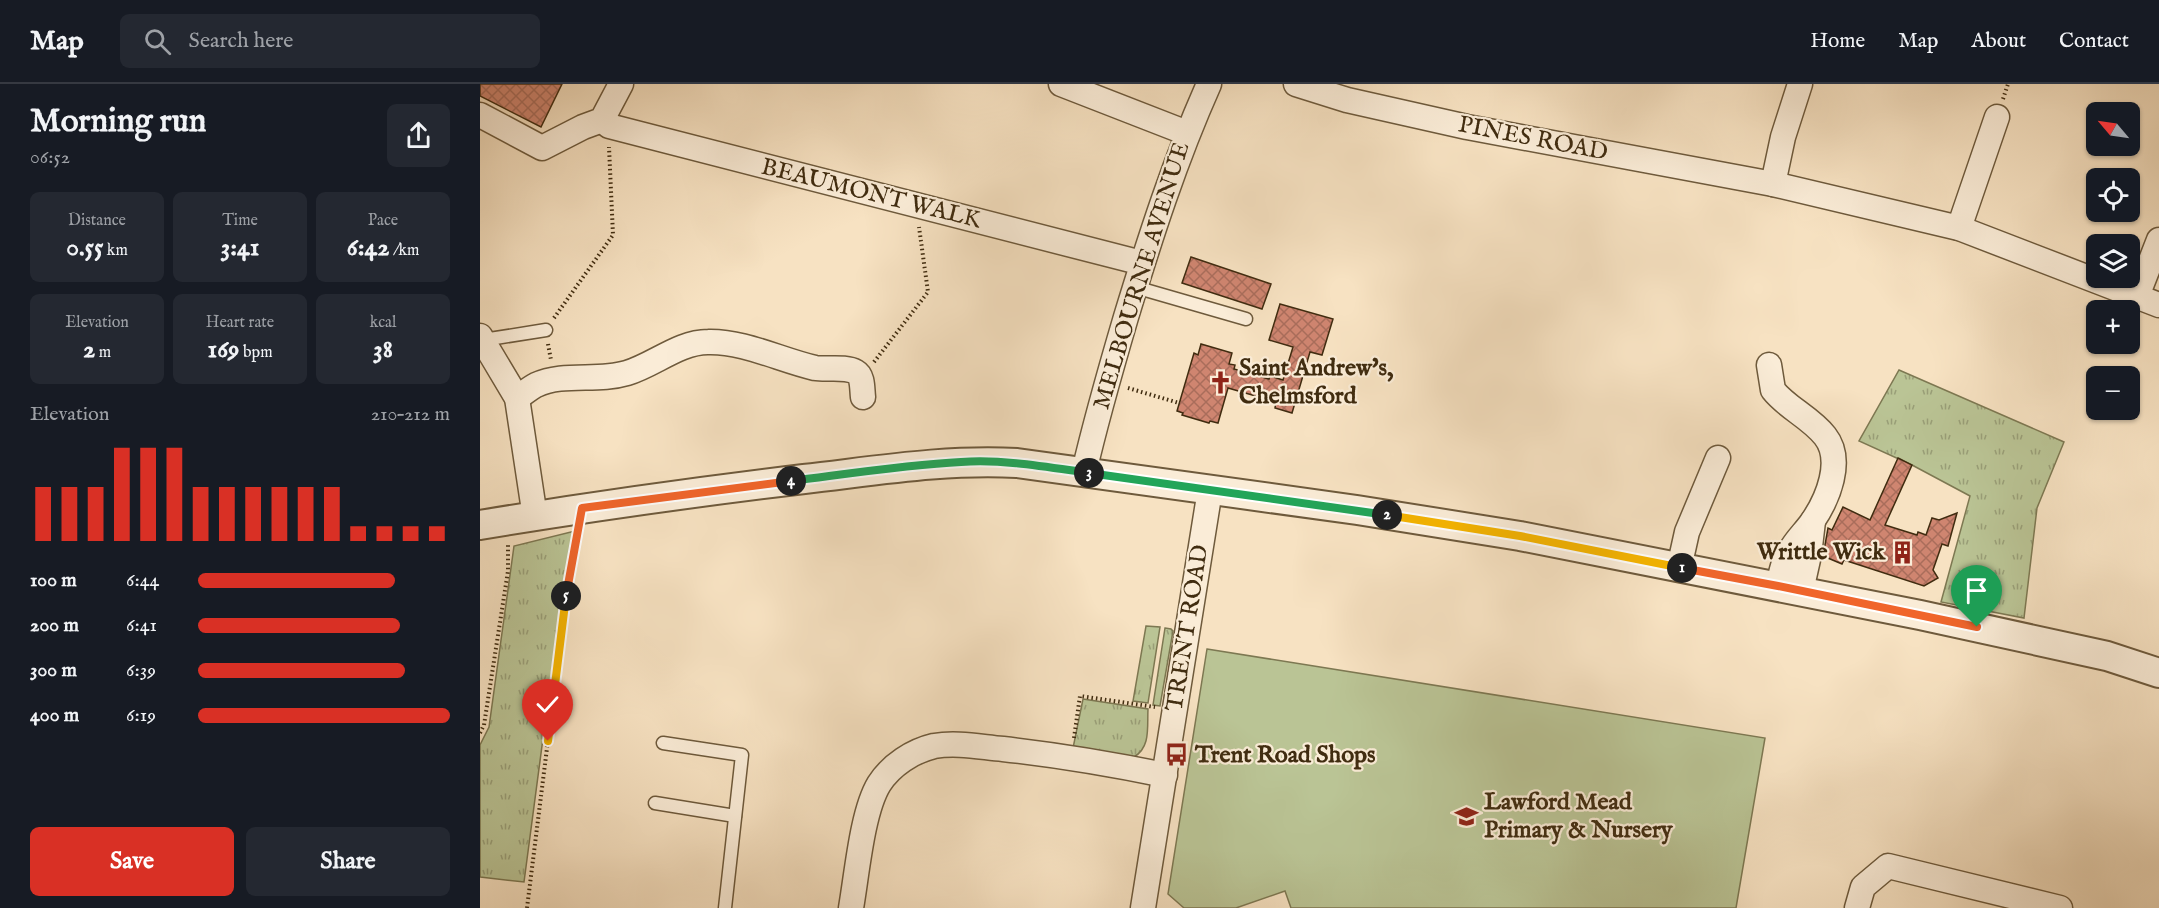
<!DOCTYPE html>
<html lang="en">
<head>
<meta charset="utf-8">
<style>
	:root { --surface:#171b24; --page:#242831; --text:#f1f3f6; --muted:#9ea1a6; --line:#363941; --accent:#d93025 }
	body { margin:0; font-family:"IM FELL English",serif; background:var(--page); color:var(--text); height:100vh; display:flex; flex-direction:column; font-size:22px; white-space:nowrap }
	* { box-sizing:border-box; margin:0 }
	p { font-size:20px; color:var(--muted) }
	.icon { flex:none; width:33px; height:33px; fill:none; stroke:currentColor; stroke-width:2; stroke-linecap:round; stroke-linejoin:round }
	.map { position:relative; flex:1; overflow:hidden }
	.drawer { display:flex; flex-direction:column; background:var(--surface); width:480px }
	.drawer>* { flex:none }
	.needle { width:39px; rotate:299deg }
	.controls { position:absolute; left:1606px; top:18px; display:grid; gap:12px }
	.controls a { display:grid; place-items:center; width:54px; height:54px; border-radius:9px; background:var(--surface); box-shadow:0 2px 4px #0004; font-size:30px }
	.pin { position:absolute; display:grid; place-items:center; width:51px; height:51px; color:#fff; margin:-62px -26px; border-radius:50% 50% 50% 0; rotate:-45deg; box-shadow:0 0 6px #0007 }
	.pin .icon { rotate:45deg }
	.km { position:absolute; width:30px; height:30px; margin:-15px; border-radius:50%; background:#222; color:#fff; font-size:16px; line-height:30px; text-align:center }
	.round { display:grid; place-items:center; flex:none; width:63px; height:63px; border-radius:9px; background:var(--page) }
	.summary { display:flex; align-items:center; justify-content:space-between; height:102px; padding:0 30px }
	h1 { font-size:33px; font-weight:700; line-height:45px }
	.stats { display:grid; grid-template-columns:repeat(3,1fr); gap:9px; height:102px; padding:6px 30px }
	.stats div { display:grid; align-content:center; border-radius:9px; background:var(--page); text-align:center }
	.stats b { font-size:26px; font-weight:700 }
	.stats small { font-size:16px; font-weight:400 }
	.stats p { font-size:16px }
	.chart { height:168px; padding:12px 30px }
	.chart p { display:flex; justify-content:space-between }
	.chart svg { width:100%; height:108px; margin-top:6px; stroke:var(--accent); stroke-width:6 }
	.primary-button { display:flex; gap:12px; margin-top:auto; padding:12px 30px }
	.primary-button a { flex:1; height:69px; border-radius:9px; background:var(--accent); color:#fff; font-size:24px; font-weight:700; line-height:69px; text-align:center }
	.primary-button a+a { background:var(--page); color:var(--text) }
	ul { padding:0 30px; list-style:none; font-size:20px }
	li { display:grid; grid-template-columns:96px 72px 1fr; align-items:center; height:45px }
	li i { height:15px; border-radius:8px; background:var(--accent) }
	header { display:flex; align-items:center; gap:36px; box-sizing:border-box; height:84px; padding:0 30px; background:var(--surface); border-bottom:2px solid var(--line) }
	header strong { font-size:28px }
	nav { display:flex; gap:33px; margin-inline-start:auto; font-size:21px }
	.search { width:420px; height:54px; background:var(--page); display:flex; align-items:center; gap:15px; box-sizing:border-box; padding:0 21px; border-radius:9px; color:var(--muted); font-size:22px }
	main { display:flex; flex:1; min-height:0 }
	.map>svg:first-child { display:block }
	.grass { fill:url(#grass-tufts); stroke:#7d7852; stroke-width:1.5 }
	.park { fill:#bac495; stroke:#7d7852; stroke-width:1.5 }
	.building { fill:url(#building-cross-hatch); stroke:#402c10; stroke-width:1.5 }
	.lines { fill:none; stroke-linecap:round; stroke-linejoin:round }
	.service-casing { stroke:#6e5a3c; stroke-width:15 }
	.minor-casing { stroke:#6e5a3c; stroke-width:27 }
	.tertiary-casing { stroke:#6e5a3c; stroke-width:32 }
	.path { stroke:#402c10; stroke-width:4; stroke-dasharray:1.5 3; stroke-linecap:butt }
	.service { stroke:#faecd7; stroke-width:12 }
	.minor { stroke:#faecd7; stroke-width:24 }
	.tertiary { stroke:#faecd7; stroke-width:28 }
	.split-1-casing { stroke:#fff; stroke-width:12 }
	.split-2-casing { stroke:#fff; stroke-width:12 }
	.split-3-casing { stroke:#fff; stroke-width:12 }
	.split-4-casing { stroke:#fff; stroke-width:12 }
	.split-5-casing { stroke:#fff; stroke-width:12 }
	.split-6-casing { stroke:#fff; stroke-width:12 }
	.split-1 { stroke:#f0652b; stroke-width:8 }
	.split-2 { stroke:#f5b400; stroke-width:8 }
	.split-3 { stroke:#22a559; stroke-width:8 }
	.split-4 { stroke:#22a559; stroke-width:8 }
	.split-5 { stroke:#f0652b; stroke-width:8 }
	.split-6 { stroke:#f5b400; stroke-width:8 }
	.labels { text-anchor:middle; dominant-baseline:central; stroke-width:4.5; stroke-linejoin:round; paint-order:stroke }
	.street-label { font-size:24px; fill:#402c10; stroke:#faecd7 }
	.poi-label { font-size:24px; font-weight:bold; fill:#402c10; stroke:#faecd7; text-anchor:start }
</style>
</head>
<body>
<header>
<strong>Map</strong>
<div class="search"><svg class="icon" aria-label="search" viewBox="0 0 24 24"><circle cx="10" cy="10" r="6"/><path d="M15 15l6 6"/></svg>Search here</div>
<nav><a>Home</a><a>Map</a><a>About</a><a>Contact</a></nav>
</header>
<main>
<section class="drawer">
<div class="summary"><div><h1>Morning run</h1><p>06:52</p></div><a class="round"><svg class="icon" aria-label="share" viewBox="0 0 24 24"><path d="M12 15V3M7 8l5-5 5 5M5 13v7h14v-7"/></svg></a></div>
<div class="stats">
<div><p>Distance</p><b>0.55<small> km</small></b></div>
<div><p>Time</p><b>3:41</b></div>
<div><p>Pace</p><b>6:42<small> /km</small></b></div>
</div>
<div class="stats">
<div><p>Elevation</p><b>2<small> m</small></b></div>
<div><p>Heart rate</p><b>169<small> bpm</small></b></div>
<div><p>kcal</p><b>38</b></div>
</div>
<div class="chart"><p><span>Elevation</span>210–212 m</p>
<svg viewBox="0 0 160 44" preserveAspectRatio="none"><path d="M5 44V22M15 44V22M25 44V22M35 44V6M45 44V6M55 44V6M65 44V22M75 44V22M85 44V22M95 44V22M105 44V22M115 44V22M125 44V38M135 44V38M145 44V38M155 44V38"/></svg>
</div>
<ul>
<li><b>100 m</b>6:44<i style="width:78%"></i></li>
<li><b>200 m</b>6:41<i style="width:80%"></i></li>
<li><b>300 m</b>6:39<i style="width:82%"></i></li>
<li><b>400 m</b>6:19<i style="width:100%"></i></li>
</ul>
<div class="primary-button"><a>Save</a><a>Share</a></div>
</section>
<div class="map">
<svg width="1679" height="824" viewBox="0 0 1679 824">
	<defs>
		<pattern id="grass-tufts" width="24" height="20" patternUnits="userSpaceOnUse" patternTransform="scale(1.5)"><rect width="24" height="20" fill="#bac495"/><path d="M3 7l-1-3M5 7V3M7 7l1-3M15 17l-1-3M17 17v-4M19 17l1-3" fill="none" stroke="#999f78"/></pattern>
		<pattern id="building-cross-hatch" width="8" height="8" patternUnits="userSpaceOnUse" patternTransform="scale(1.5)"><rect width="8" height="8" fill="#cf8570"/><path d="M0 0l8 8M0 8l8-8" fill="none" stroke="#a96d5b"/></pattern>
	</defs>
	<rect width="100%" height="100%" fill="#f7e2c2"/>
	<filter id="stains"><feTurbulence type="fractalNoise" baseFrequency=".00333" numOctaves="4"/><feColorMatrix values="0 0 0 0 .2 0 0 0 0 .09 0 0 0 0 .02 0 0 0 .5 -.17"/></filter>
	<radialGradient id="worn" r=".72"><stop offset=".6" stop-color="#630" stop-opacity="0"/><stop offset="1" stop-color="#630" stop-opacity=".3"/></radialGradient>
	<!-- grass -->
	<g class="grass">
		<path d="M1419,286L1584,358L1557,424L1544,534L1461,518L1490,412L1432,381L1379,357Z"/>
		<path d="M95,447L83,503L44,798L0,793V661L9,643L34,462Z"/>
		<path d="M666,542L680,543L668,619L653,617Z"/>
		<path d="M685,544L691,545L693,547L680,622L673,621Z"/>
		<path d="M603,615L668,625C667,643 671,663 654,673L593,664Z"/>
	</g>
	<!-- park -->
	<path class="park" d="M727,565L1285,654L1256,824H811L805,807L756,824H704L688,810Z"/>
	<!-- building -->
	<g class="building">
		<path d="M0,0H82L61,43L0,12Z"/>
		<path d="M711,173L791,200L782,225L702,199Z"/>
		<path d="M800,220L853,235L842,271L830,268L812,329L795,324L796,318L748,304L738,339L730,337L729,339L702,331L703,329L697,327L714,269L718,271L721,260L752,269L749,280L755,281L754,285L789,295L790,292L803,296L813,263L789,256Z"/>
		<path d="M1418,374L1432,381L1405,441L1437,451L1438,448L1446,451L1452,434L1459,436L1477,429L1468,462L1462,460L1453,486L1458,494L1444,502L1364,476L1362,480L1343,472L1348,444L1352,446L1363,423L1390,436Z"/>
	</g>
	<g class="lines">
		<defs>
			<g id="service">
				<path d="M655,203L766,235"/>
				<path d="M3,256L66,246"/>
				<path d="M183,659L262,671L245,824"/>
				<path d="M175,719L255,732"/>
			</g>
			<g id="minor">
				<path d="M581,0L707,49"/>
				<path d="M816,0L867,16L987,43L1293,100L1479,144L1679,221"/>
				<path d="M0,31L62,64L103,43L122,36L141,0"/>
				<path d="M122,36L129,42L662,179"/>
				<path d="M1293,100L1303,53L1320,0"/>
				<path d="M1479,144L1517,33"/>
				<path d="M1657,212L1679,156"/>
				<path d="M0,252L37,314L55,433"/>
				<path d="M1289,281L1293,306C1307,324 1330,333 1345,352C1364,376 1348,415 1332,438C1325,448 1316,456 1310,467C1303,477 1301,490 1298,502"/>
				<path d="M37,314C43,310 50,304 56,301C84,288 117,298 147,289C174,281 199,258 228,258C264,257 300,276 335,284C347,286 365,282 376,288C383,292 382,305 383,313"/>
				<path d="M604,388C616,336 631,284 646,233C670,154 695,76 729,0"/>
				<path d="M1199,484L1207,448L1238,374"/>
				<path d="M1321,507L1329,471L1333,437"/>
				<path d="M371,824C377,790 382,728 399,700C411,681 433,667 454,662C477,658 500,663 523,665C577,671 631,680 685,691"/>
				<path d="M663,824L730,406"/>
				<path d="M1377,824L1383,803L1408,782L1580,824"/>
			</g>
			<path id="tertiary" d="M0,441C108,423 216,408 324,395C395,387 465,375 537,379L877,426L1040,452L1440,531L1627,572L1679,589"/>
		</defs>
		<!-- service casing -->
		<use href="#service" class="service-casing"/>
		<!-- minor casing -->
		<use href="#minor" class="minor-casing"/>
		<!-- tertiary casing -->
		<use href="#tertiary" class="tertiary-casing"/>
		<!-- path -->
		<g class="path">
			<path d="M1523,15L1528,0"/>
			<path d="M74,234L133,151L129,63"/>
			<path d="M68,260L71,276"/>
			<path d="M394,278L448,208L439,143"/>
			<path d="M648,304L699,319"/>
			<path d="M0,649L4,641L28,487V460"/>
			<path d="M594,654L600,612L675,623"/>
			<path d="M47,824L87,504L97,447"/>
		</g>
		<!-- service -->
		<use href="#service" class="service"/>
		<!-- minor -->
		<use href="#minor" class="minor"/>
		<!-- tertiary -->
		<use href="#tertiary" class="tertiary"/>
	</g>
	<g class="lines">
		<defs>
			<path id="split-1" d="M1202,484L1298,502L1497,543"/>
			<path id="split-2" d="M907,431L1040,452L1202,484"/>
			<path id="split-3" d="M609,389L907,431"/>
			<path id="split-4" d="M311,397C367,390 424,381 481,378C524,375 567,383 609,389"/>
			<path id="split-5" d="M86,512L102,424L311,397"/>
			<path id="split-6" d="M68,657L86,512"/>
		</defs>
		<!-- split-1 casing -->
		<use href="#split-1" class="split-1-casing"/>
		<!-- split-2 casing -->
		<use href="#split-2" class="split-2-casing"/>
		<!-- split-3 casing -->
		<use href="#split-3" class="split-3-casing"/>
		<!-- split-4 casing -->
		<use href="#split-4" class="split-4-casing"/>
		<!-- split-5 casing -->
		<use href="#split-5" class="split-5-casing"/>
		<!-- split-6 casing -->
		<use href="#split-6" class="split-6-casing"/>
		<!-- split-1 -->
		<use href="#split-1" class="split-1"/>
		<!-- split-2 -->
		<use href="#split-2" class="split-2"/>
		<!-- split-3 -->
		<use href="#split-3" class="split-3"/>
		<!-- split-4 -->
		<use href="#split-4" class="split-4"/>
		<!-- split-5 -->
		<use href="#split-5" class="split-5"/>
		<!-- split-6 -->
		<use href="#split-6" class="split-6"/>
	</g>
	<!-- icons -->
	<defs>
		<symbol id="church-bare" viewBox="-9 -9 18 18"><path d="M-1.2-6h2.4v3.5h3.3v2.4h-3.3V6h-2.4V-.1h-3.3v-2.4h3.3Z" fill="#8f2418" stroke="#faecd7" stroke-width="2.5" paint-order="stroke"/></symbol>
		<symbol id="building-bare" viewBox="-9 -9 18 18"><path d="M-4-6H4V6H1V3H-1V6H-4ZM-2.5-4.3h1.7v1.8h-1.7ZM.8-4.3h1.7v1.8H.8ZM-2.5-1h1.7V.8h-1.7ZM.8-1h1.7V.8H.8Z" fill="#8f2418" stroke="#faecd7" stroke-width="2.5" paint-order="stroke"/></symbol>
		<symbol id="bus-bare" viewBox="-9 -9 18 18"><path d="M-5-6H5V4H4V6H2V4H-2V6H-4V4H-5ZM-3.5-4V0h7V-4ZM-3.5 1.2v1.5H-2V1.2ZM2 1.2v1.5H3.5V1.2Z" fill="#8f2418" stroke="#faecd7" stroke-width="2.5" paint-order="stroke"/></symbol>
		<symbol id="school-bare" viewBox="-9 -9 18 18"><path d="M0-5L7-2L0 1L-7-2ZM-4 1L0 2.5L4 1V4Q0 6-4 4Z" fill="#8f2418" stroke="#faecd7" stroke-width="2.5" paint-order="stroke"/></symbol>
	</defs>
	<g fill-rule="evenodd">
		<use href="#church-bare" x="724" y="282" width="33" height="33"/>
		<use href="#building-bare" x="1406" y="452" width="33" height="33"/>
		<use href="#bus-bare" x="680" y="654" width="33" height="33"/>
		<use href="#school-bare" x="970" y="716" width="33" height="33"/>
	</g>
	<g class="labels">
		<!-- street labels -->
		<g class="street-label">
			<text transform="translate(1053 55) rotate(11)">PINES ROAD</text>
			<text transform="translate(391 110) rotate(14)">BEAUMONT WALK</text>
			<text transform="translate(662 192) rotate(-73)">MELBOURNE AVENUE</text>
			<text transform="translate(708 544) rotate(-81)">TRENT ROAD</text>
		</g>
		<!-- poi labels -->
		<g class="poi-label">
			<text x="759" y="284">Saint Andrew's,<tspan x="759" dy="28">Chelmsford</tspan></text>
			<text x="1405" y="468" text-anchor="end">Writtle Wick</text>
			<text x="715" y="671">Trent Road Shops</text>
			<text x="1004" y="718">Lawford Mead<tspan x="1004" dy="28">Primary &amp; Nursery</tspan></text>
		</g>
	</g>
	<rect width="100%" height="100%" filter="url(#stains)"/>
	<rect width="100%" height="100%" fill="url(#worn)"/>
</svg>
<div class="controls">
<a><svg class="needle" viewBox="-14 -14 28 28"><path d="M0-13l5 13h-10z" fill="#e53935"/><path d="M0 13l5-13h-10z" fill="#9ea1a6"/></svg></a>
<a><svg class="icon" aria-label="locate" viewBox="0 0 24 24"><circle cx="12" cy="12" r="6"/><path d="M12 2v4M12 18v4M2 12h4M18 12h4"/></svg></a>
<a><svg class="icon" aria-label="layers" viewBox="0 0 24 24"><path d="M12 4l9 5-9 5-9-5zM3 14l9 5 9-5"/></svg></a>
<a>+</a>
<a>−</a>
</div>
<div class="pin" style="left:1497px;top:543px;background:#1e9e55"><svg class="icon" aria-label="arrive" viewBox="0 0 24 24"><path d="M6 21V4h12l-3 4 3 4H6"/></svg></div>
<div class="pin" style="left:68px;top:657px;background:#d93025"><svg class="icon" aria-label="check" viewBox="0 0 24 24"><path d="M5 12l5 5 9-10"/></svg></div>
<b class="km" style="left:1202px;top:484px">1</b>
<b class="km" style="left:907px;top:431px">2</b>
<b class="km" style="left:609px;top:389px">3</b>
<b class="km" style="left:311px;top:397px">4</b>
<b class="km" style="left:86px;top:512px">5</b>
</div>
</main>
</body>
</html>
